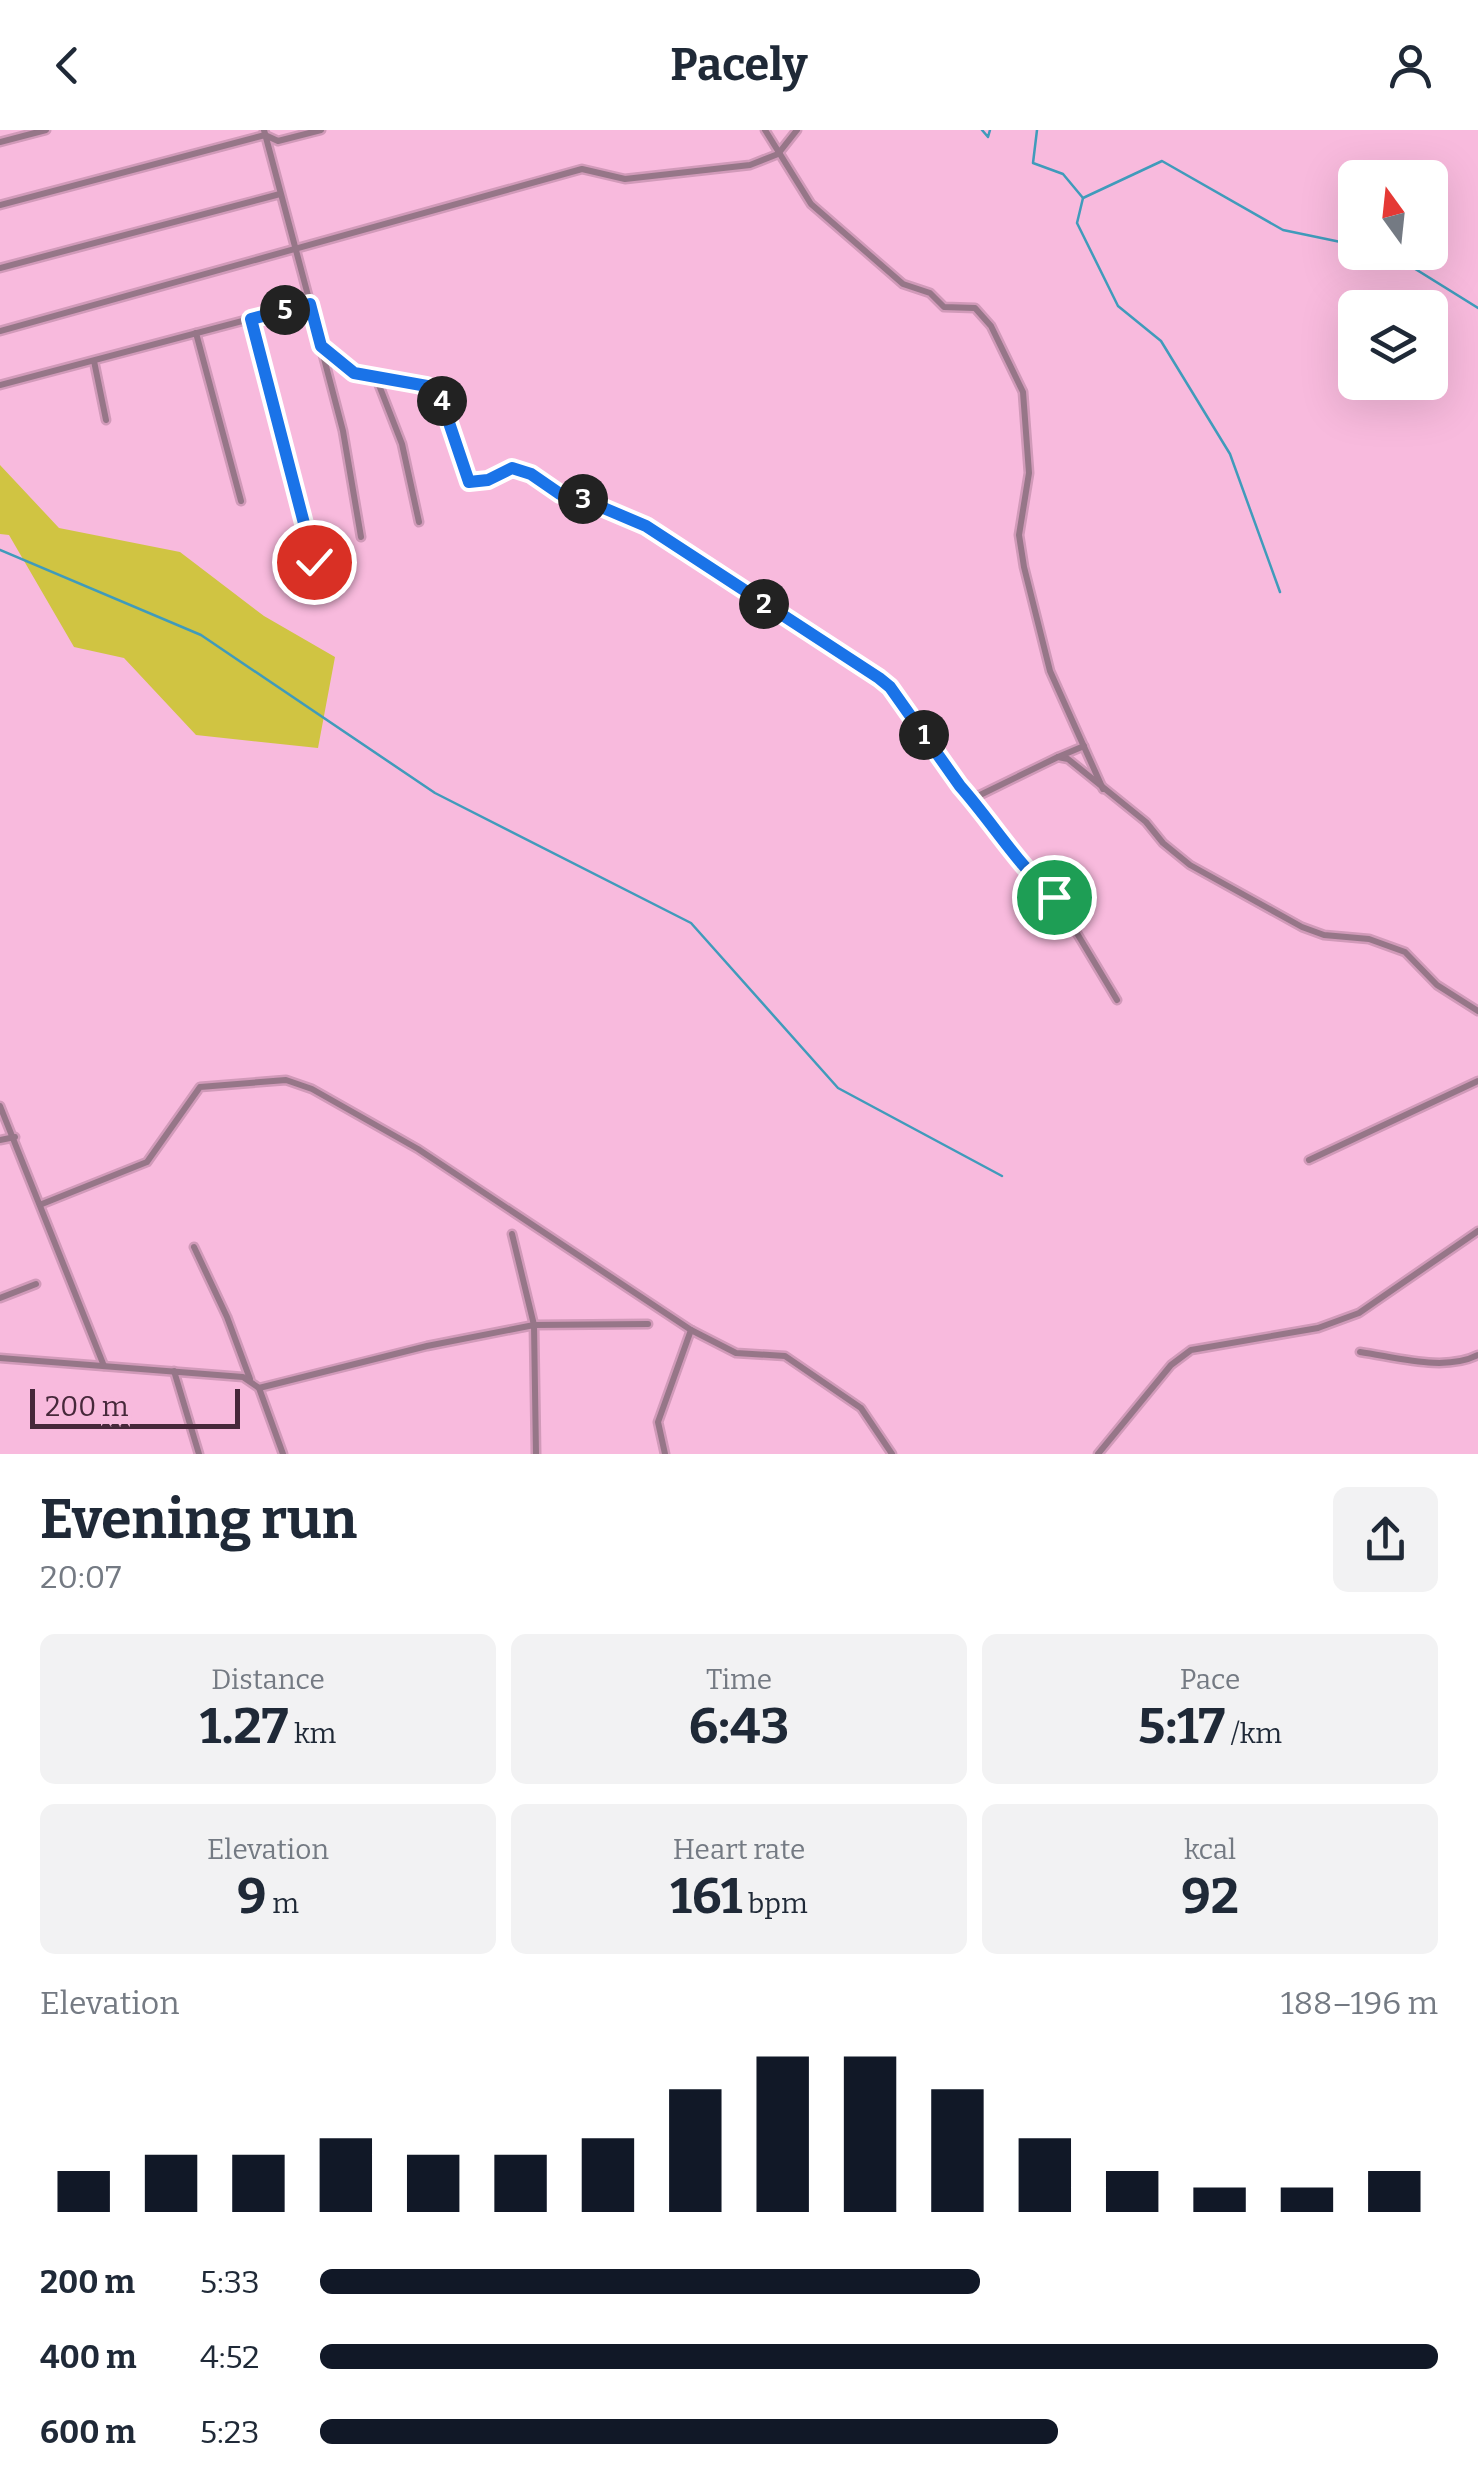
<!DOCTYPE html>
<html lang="en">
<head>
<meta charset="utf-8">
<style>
	:root { --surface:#fff; --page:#f2f2f3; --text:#1f2937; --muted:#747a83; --accent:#111827 }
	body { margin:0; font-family:Bitter,serif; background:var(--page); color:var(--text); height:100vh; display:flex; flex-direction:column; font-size:38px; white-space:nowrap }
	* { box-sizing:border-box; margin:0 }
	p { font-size:32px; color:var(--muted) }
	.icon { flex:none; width:55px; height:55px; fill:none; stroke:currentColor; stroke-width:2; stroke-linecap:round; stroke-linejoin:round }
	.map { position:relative; height:1324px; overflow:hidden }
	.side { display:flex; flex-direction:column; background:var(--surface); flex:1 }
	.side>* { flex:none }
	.needle { width:65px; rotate:345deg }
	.buttons { position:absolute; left:1338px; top:30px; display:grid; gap:20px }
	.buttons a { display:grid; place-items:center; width:110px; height:110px; border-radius:15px; background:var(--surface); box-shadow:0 10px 40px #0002; font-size:50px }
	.scale { position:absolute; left:30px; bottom:25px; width:210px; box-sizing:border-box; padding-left:10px; border:5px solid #46283a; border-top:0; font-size:28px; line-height:35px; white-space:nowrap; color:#46283a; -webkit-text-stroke:8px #f8badd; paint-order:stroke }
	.pin { position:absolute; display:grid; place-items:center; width:85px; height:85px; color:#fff; margin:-42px; border:5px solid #fff; border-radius:50%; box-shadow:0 2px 10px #0007 }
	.km { position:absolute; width:50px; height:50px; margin:-25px; border-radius:50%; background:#222; color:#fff; font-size:28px; line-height:50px; text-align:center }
	.round { display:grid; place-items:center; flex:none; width:105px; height:105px; border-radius:15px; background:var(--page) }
	.summary { display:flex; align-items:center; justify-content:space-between; height:170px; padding:0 40px }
	h1 { font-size:55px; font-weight:700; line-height:75px }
	.figures { display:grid; grid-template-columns:repeat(3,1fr); gap:15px; height:170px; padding:10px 40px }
	.figures div { display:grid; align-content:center; border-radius:15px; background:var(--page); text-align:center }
	.figures b { font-size:50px; font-weight:700 }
	.figures small { font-size:28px; font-weight:400 }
	.figures p { font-size:28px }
	.chart { height:280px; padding:20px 40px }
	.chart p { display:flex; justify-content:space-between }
	.chart svg { width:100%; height:180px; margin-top:10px; stroke:var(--accent); stroke-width:6 }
	ul { padding:0 40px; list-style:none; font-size:32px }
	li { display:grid; grid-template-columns:160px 120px 1fr; align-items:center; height:75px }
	li i { height:25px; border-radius:12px; background:var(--accent) }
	header { display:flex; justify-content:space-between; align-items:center; height:130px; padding:0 40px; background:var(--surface); font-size:45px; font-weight:700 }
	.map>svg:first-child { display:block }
	.green { fill:#d0c442 }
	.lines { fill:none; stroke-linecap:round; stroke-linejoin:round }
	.stream { stroke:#409bbb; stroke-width:2.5 }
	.minor-casing { stroke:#d19ab9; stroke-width:11 }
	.minor { stroke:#967688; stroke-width:6 }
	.route-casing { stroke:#fff; stroke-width:20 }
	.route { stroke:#1a73e8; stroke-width:12 }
</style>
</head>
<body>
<header><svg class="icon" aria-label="back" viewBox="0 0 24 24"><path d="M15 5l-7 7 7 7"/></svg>Pacely<svg class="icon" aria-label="person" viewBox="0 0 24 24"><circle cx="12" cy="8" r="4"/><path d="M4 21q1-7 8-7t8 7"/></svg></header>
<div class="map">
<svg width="1478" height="1324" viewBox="0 0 1478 1324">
	<rect width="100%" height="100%" fill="#f8badd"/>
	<!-- green -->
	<path class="green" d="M0,335L59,398L180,422L264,486L335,527L318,618L196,605L124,528L74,517L9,405L0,404Z"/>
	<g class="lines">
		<!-- stream -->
		<g class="stream">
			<path d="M982,0L988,7L990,0"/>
			<path d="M1037,0L1033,33L1063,44L1083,68L1162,31L1283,100L1355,115"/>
			<path d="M1083,68L1077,93L1118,176L1161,211L1230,324L1280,462"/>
			<path d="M1388,122L1478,178"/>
			<path d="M0,420L201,505L435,663L691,793L838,958L1002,1046"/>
		</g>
		<defs>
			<g id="minor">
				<path d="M264,0L310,173"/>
				<path d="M765,0L811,74L903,154L930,163L944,177L975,178L991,196L1023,262L1029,343L1019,405L1024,437L1050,541L1103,659"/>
				<path d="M0,12L46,0"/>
				<path d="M0,75L265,5L278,11L321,0"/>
				<path d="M0,138L280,64"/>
				<path d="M251,189L314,432"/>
				<path d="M0,201L582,39L625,49L750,35L778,24L797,0"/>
				<path d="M196,203L241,371"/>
				<path d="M321,217L343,301L361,407"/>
				<path d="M94,231L106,290"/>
				<path d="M377,250L402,314L419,392"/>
				<path d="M0,255L310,173L321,216L354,243L427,256L441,266L469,352L489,350L512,338L531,343L560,364L581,367L646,396L879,548L969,666L980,665L1058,627L1068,629L1146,692L1163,713L1190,735L1302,797L1324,805L1369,809L1405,822L1437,855L1478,881"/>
				<path d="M1058,627L1084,616"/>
				<path d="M974,667L1023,740L1060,775L1117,870"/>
				<path d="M0,976L104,1236"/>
				<path d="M0,1010L15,1007"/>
				<path d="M1309,1030L1478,951"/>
				<path d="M42,1074L147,1032L200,957L286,950L312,959L418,1019L691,1200L736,1223L785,1226L861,1278L892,1324"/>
				<path d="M512,1104L534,1195L536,1324"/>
				<path d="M194,1117L227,1187L250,1249"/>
				<path d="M0,1168L36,1154"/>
				<path d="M1360,1222C1396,1227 1445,1242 1478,1225"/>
				<path d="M0,1228L243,1247L259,1258L283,1324"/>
				<path d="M174,1241L199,1324"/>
				<path d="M259,1258L427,1216L534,1195L648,1194"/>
				<path d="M665,1324L658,1292L691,1200"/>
				<path d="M1098,1324L1171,1235L1191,1220L1318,1198L1359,1183L1478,1101"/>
			</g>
		</defs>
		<!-- minor casing -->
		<use href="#minor" class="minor-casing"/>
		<!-- minor -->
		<use href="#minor" class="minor"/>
	</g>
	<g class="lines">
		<defs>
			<path id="route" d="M314,432L251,189L310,174L321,216L354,243L427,256L440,266L469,352L488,350L512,338L531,344L560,364L580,368L646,396L879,548L890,557L960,656C992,692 1017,734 1054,767"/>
		</defs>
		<!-- route casing -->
		<use href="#route" class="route-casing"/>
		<!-- route -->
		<use href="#route" class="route"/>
	</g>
</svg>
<div class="buttons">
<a><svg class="needle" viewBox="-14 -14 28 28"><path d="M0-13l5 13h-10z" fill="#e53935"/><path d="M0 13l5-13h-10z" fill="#747a83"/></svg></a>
<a><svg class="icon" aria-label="layers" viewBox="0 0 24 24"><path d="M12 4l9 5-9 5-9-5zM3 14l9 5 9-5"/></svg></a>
</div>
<div class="scale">200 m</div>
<div class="pin" style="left:1054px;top:767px;background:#1e9e55"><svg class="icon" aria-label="arrive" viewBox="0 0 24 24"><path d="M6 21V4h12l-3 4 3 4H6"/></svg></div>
<div class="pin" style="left:314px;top:432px;background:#d93025"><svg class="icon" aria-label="check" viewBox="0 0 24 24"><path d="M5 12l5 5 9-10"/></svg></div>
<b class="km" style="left:924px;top:605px">1</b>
<b class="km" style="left:764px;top:474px">2</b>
<b class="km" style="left:583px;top:369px">3</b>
<b class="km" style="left:442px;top:271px">4</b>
<b class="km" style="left:285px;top:180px">5</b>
</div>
<section class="side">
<div class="summary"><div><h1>Evening run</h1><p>20:07</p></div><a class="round"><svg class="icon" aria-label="share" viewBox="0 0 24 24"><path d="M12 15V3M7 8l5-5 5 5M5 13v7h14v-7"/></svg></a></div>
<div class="figures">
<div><p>Distance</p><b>1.27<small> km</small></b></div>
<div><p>Time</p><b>6:43</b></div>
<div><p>Pace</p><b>5:17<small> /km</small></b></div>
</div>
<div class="figures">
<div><p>Elevation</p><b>9<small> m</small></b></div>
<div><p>Heart rate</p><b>161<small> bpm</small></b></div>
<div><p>kcal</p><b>92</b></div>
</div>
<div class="chart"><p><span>Elevation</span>188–196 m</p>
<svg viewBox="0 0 160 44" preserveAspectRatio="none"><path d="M5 44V34M15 44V30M25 44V30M35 44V26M45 44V30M55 44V30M65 44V26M75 44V14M85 44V6M95 44V6M105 44V14M115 44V26M125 44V34M135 44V38M145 44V38M155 44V34"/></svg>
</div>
<ul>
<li><b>200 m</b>5:33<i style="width:59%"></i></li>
<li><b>400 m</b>4:52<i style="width:100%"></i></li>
<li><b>600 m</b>5:23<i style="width:66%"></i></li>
</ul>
</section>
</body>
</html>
